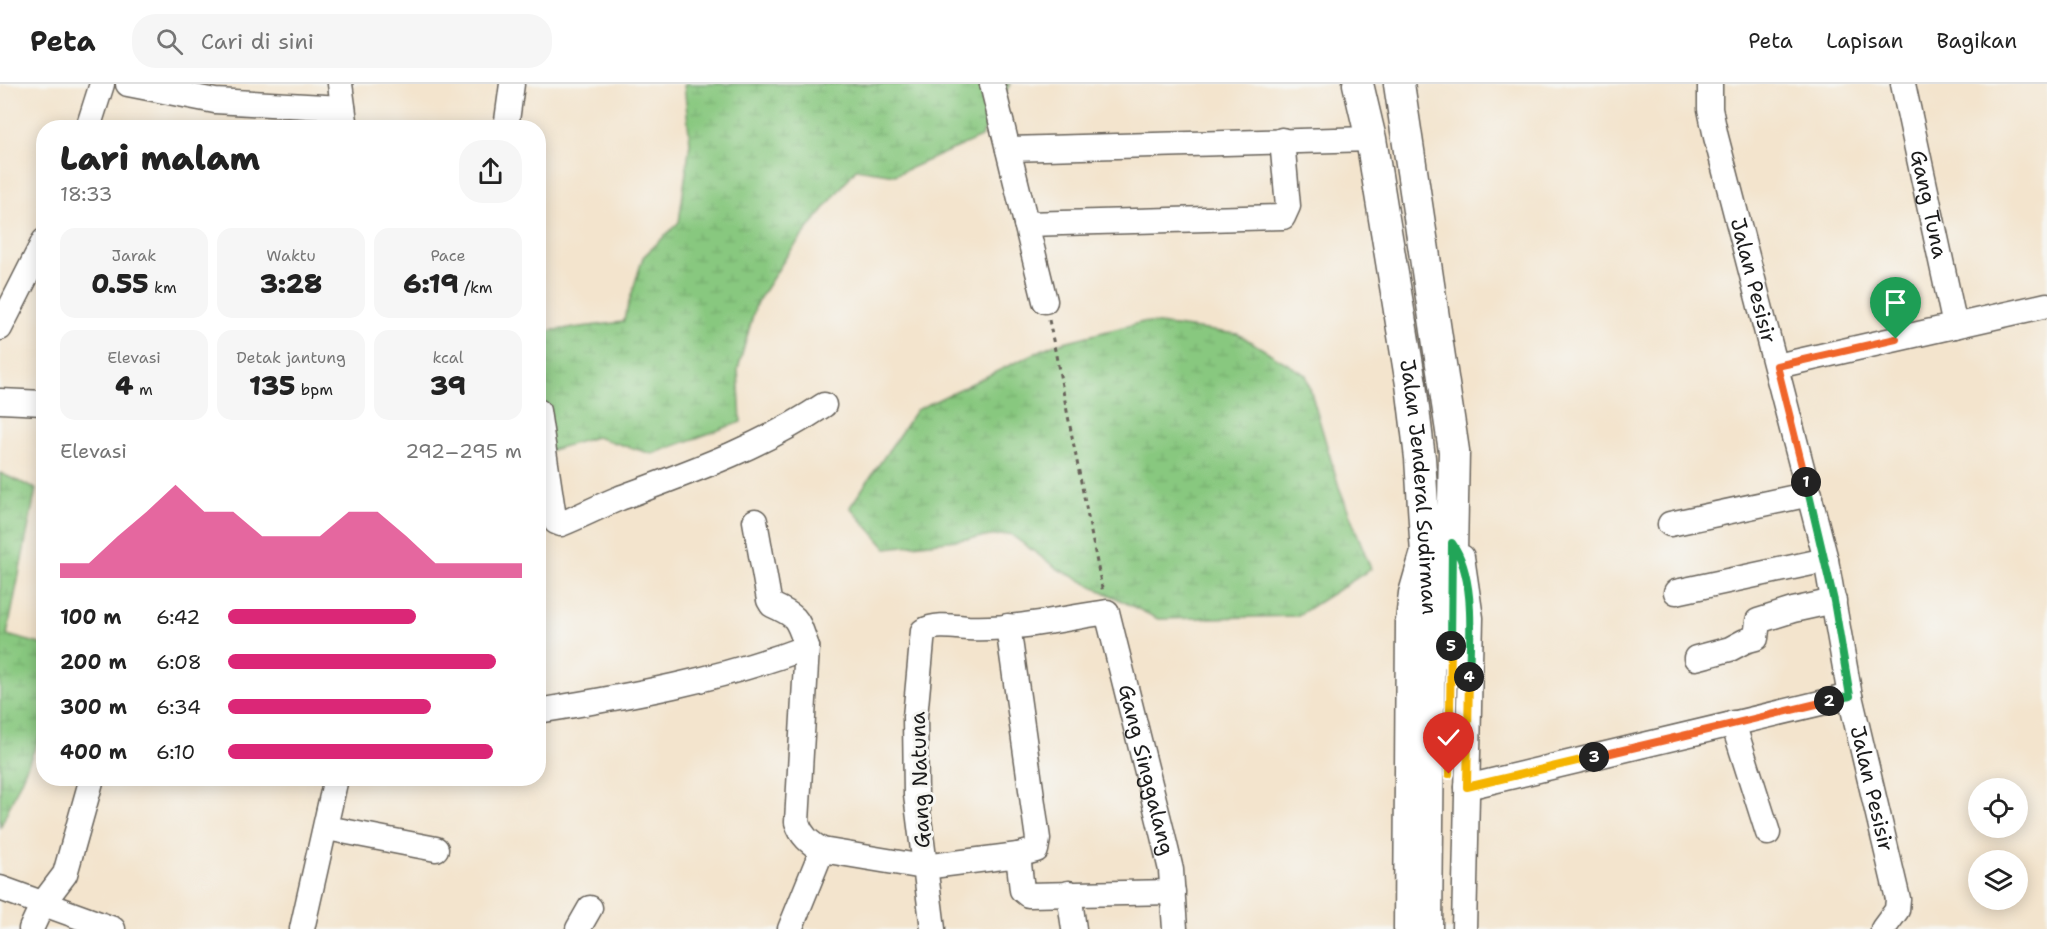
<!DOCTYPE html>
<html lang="id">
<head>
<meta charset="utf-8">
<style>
	:root { --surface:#fff; --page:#f6f6f6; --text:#222; --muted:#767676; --line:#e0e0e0; --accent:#db2777 }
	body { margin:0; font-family:"Shantell Sans",sans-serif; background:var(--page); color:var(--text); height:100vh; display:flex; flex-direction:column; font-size:22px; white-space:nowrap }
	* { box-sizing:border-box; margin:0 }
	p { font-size:20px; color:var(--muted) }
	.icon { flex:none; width:33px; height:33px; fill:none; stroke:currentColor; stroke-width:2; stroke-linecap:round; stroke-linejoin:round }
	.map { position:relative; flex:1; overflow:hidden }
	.side { position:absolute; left:36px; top:36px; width:510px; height:666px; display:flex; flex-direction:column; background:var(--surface); border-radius:24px; box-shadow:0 3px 15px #0003 }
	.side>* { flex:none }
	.buttons { position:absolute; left:1968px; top:694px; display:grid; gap:12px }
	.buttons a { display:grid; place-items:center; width:60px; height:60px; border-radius:50%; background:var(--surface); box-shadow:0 3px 15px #0003; font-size:30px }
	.pin { position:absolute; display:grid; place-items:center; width:51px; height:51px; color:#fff; margin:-62px -26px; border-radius:50% 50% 50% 0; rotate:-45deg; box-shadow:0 0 6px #0007 }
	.pin .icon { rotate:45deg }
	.km { position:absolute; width:30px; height:30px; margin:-15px; border-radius:50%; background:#222; color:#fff; font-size:16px; line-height:30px; text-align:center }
	.round { display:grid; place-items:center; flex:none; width:63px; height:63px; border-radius:24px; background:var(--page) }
	.overview { display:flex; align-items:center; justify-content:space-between; height:102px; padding:0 24px }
	h1 { font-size:33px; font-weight:800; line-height:45px }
	.figures { display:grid; grid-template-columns:repeat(3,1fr); gap:9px; height:102px; padding:6px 24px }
	.figures div { display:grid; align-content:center; border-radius:15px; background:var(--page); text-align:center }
	.figures b { font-size:26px; font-weight:800 }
	.figures small { font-size:16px; font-weight:400 }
	.figures p { font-size:16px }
	.chart { height:168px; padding:12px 24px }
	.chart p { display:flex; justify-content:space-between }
	.chart svg { width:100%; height:108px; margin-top:6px; fill:var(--accent); opacity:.7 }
	ul { padding:0 24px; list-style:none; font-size:20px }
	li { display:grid; grid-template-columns:96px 72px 1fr; align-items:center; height:45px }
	li i { height:15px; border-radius:8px; background:var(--accent) }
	header { display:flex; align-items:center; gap:36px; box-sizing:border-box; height:84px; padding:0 30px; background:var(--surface); border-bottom:2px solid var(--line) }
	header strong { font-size:28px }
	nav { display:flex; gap:33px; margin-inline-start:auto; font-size:21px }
	.search { width:420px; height:54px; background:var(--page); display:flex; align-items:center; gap:15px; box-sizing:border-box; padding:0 21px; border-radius:24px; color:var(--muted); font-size:22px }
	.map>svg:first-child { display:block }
	.wetland { fill:url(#wetland-marsh); stroke:#52724e; stroke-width:1.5 }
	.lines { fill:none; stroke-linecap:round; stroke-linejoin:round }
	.minor-casing { stroke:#67625a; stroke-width:27 }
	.major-casing { stroke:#67625a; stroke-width:33 }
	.path { stroke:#67625a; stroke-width:3; stroke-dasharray:4.5 4.5; stroke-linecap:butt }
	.minor { stroke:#fff; stroke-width:24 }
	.major { stroke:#fff; stroke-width:30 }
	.split-1-casing { stroke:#fff; stroke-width:12 }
	.split-2-casing { stroke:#fff; stroke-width:12 }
	.split-3-casing { stroke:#fff; stroke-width:12 }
	.split-4-casing { stroke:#fff; stroke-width:12 }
	.split-5-casing { stroke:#fff; stroke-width:12 }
	.split-6-casing { stroke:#fff; stroke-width:12 }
	.split-1 { stroke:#f0652b; stroke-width:8 }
	.split-2 { stroke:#22a559; stroke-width:8 }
	.split-3 { stroke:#f0652b; stroke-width:8 }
	.split-4 { stroke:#f5b400; stroke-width:8 }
	.split-5 { stroke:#22a559; stroke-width:8 }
	.split-6 { stroke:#f5b400; stroke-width:8 }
	.labels { text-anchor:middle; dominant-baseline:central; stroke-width:6; stroke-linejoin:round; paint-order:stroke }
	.street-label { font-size:21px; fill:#1c1c1c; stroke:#f6f6f2 }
</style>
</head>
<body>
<header>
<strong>Peta</strong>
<div class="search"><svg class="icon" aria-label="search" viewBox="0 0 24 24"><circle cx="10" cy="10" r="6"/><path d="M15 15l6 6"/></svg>Cari di sini</div>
<nav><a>Peta</a><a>Lapisan</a><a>Bagikan</a></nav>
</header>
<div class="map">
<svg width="2047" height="845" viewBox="0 0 2047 845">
	<defs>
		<pattern id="wetland-marsh" width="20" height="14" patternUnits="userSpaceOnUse" patternTransform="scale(1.5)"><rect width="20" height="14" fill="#88c87f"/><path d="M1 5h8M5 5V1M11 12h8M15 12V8" fill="none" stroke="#75ab6d"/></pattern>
	</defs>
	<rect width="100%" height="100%" fill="#f6f6f2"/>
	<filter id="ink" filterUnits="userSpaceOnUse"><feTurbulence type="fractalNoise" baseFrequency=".0167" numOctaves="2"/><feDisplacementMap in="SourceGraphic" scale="12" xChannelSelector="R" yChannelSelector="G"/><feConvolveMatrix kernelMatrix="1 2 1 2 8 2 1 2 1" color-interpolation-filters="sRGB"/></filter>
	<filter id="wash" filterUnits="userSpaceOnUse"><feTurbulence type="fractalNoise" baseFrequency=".008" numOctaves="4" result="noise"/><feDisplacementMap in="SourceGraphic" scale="24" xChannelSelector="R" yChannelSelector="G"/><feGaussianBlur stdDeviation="1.35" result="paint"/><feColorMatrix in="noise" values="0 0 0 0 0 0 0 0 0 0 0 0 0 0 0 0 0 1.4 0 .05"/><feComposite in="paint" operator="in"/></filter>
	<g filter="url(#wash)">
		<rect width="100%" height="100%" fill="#f3e4cd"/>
		<!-- wetland -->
		<g class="wetland">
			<path d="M684,0H1010L981,53L895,91L856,85L788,170L756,220L738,285L741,338L652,370L596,353L548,367L539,388V248L623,238L643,173L679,138L690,59Z"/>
			<path d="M1143,238L1238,250L1306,291L1339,403L1371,485L1297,532L1158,535L1058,485L1010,450L886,464L850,423L916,326L1052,261Z"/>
			<path d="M0,389L36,405L7,551L44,561L43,646L0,744Z"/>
		</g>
	</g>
	<g filter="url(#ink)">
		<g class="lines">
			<defs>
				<g id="minor">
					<path d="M128,0L215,17L343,24"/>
					<path d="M340,0L346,44"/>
					<path d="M992,0L1045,217"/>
					<path id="s1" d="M1710,0V25L1716,53L1826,476L1850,612L1898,815L1897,826L1883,845"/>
					<path id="s2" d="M1903,0L1955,242"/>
					<path d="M88,44L102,0"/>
					<path d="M506,44L512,0"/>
					<path d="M1008,65L1371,55"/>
					<path d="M1026,140L1283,133L1288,122L1282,56"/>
					<path d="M0,244L44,157"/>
					<path d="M1777,282L2047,221"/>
					<path d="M0,317L44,319"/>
					<path d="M538,327L553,427L556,438L561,440C581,432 600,422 620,414C690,388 761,363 824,321"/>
					<path d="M755,437L769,516L772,521C799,533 797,535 807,563L797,738C801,752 810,759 822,766L924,783L1018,771L1022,806L1028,811L1173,808"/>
					<path d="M1670,440L1810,410"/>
					<path d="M1462,473L1471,534L1464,845"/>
					<path d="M1676,508L1826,476"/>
					<path d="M1008,542L1038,755L1036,766L1018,771"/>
					<path d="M1696,574L1730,565L1745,557L1756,554L1758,537L1793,526L1834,517"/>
					<path d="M538,627C630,612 720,596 807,563"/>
					<path d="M1733,639L1768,749"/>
					<path d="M1467,703L1850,612"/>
					<path d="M327,744L436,765"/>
					<path d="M0,804L113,845"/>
					<path d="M1069,809L1074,845"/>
					<path d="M31,845L43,819L65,790L92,694"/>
					<path d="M302,845L336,694"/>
					<path d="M578,845L590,824"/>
					<path d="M790,845L822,766"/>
					<path id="s3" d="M933,845L916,711L915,633L923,547C936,539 954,543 968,544C1014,546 1062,535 1107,528L1161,744L1171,786L1175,845"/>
					<path d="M1406,845L1408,537L1411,509L1422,471"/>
				</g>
				<g id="major">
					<path id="s4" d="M1358,0L1371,55L1411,300L1420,374L1430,534L1427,845"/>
					<path d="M1399,0L1454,367L1450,569"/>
				</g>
			</defs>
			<!-- minor casing -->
			<use href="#minor" class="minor-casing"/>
			<!-- major casing -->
			<use href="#major" class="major-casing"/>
			<!-- path -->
			<path class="path" d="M1049,236L1103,509"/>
			<!-- minor -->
			<use href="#minor" class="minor"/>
			<!-- major -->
			<use href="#major" class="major"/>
		</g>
	</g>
	<g class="lines" filter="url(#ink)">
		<defs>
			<path id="split-1" d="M1806,398L1777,282L1896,255"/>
			<path id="split-2" d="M1806,398L1834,517L1850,612L1829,617"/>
			<path id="split-3" d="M1594,673L1829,617"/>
			<path id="split-4" d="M1469,593L1467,703L1594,673"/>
			<path id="split-5" d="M1451,562L1452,459C1476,492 1470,553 1469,593"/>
			<path id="split-6" d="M1449,690L1451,562"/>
		</defs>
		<!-- split-1 casing -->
		<use href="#split-1" class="split-1-casing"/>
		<!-- split-2 casing -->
		<use href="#split-2" class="split-2-casing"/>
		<!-- split-3 casing -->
		<use href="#split-3" class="split-3-casing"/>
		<!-- split-4 casing -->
		<use href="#split-4" class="split-4-casing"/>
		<!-- split-5 casing -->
		<use href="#split-5" class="split-5-casing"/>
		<!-- split-6 casing -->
		<use href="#split-6" class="split-6-casing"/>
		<!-- split-1 -->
		<use href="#split-1" class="split-1"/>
		<!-- split-2 -->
		<use href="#split-2" class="split-2"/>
		<!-- split-3 -->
		<use href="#split-3" class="split-3"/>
		<!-- split-4 -->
		<use href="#split-4" class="split-4"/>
		<!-- split-5 -->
		<use href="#split-5" class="split-5"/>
		<!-- split-6 -->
		<use href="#split-6" class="split-6"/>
	</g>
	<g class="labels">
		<!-- street labels -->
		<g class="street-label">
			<text stroke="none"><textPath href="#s2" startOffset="123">Gang Tuna</textPath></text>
			<text stroke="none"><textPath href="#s1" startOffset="202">Jalan Pesisir</textPath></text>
			<text stroke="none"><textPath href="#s4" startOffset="408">Jalan Jenderal Sudirman</textPath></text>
			<text stroke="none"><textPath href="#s3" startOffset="648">Gang Singgalang</textPath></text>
			<text transform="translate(920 696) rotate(-92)">Gang Natuna</text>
			<text stroke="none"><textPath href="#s1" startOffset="724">Jalan Pesisir</textPath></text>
		</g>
	</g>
</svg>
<div class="buttons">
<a><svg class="icon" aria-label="locate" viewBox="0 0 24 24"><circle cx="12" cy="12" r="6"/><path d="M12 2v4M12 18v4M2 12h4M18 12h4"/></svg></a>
<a><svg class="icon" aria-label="layers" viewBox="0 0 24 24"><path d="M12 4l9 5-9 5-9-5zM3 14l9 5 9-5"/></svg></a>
</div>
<div class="pin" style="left:1896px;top:255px;background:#1e9e55"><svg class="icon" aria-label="arrive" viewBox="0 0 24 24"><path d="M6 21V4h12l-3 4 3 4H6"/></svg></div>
<div class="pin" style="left:1449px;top:690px;background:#d93025"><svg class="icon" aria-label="check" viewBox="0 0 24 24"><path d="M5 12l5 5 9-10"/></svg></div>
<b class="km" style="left:1806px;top:398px">1</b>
<b class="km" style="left:1829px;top:617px">2</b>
<b class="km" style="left:1594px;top:673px">3</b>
<b class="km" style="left:1469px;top:593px">4</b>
<b class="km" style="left:1451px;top:562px">5</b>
<section class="side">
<div class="overview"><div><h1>Lari malam</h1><p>18:33</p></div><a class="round"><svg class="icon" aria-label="share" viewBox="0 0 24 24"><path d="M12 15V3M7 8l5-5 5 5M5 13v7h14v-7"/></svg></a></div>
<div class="figures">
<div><p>Jarak</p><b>0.55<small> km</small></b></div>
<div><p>Waktu</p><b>3:28</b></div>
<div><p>Pace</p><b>6:19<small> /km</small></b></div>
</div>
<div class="figures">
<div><p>Elevasi</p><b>4<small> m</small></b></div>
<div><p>Detak jantung</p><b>135<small> bpm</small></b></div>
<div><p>kcal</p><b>39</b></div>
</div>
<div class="chart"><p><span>Elevasi</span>292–295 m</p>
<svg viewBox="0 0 160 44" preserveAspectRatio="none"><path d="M0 44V38L10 38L20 27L30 17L40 6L50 17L60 17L70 27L80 27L90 27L100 17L110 17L120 27L130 38L140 38L150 38L160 38V44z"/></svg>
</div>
<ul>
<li><b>100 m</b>6:42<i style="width:64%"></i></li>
<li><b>200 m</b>6:08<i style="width:91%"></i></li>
<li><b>300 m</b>6:34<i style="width:69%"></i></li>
<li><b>400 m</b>6:10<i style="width:90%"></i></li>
</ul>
</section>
</div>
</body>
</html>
